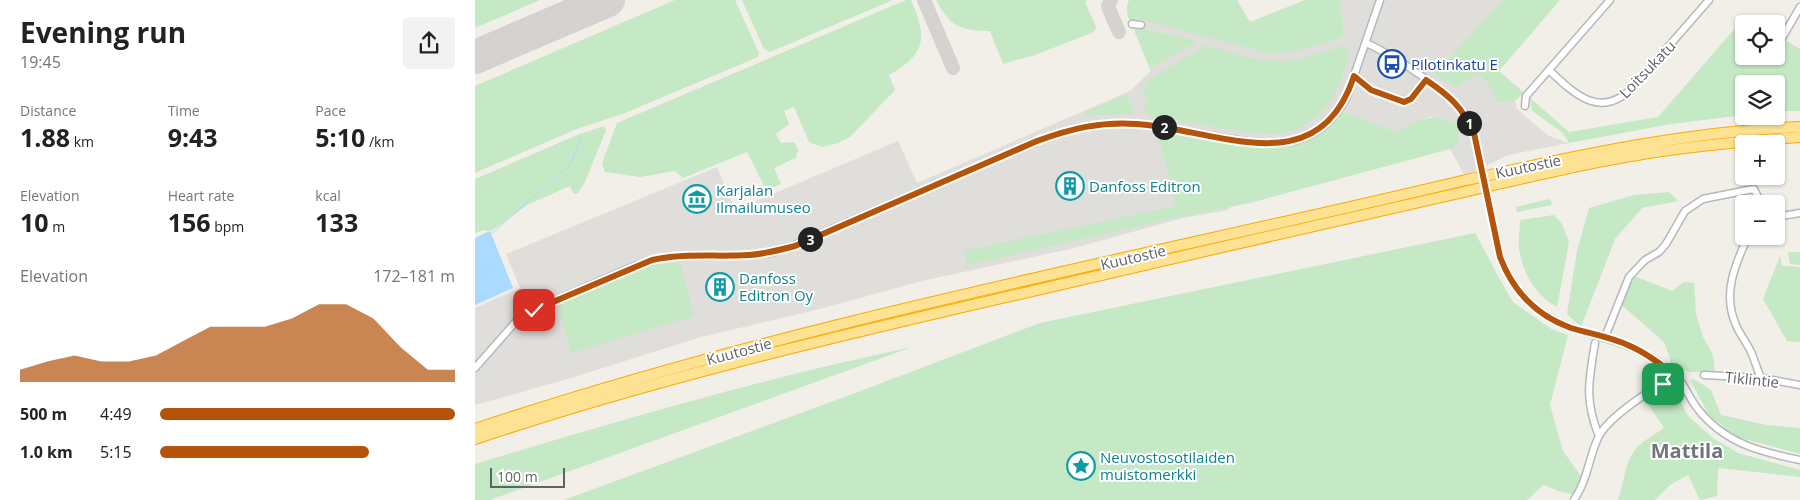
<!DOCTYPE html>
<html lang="en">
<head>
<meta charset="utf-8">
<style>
	:root { --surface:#fff; --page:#f2f2f2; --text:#222; --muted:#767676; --accent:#b45309 }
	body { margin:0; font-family:"Open Sans",sans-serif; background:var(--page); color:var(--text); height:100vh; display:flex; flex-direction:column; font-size:19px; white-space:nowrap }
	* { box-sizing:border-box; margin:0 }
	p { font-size:16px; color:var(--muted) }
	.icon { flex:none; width:28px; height:28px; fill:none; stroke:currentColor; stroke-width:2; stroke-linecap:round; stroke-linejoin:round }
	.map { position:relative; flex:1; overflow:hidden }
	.sheet { display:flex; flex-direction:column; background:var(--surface); width:475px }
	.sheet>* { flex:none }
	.buttons { position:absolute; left:1260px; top:15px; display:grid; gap:10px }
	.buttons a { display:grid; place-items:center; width:50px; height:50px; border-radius:5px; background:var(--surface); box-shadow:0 1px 4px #0004; font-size:25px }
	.scale { position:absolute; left:15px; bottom:12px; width:75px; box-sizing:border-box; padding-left:5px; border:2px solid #5f6368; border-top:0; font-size:14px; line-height:18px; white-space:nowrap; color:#5f6368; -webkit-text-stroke:4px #fff; paint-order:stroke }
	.pin { position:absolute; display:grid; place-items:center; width:42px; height:42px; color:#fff; margin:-21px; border-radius:10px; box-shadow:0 2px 8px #0006 }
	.km { position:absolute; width:25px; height:25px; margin:-12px; border-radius:50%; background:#222; color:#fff; font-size:14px; line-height:25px; text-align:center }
	.round { display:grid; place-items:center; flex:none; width:52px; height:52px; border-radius:5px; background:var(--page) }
	.headline { display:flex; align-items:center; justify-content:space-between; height:85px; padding:0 20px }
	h1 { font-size:28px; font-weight:700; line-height:38px }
	.figures { display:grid; grid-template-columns:repeat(3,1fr); gap:8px; height:85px; padding:5px 20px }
	.figures div { display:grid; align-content:center }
	.figures b { font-size:25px; font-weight:700 }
	.figures small { font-size:14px; font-weight:400 }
	.figures p { font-size:14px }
	.chart { height:140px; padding:10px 20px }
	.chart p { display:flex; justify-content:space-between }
	.chart svg { width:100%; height:90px; margin-top:5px; fill:var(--accent); opacity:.7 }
	ul { padding:0 20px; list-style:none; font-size:16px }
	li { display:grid; grid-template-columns:80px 60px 1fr; align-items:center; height:38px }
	li i { height:12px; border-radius:6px; background:var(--accent) }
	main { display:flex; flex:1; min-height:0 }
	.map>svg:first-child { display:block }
	.industrial { fill:#e0deda }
	.green { fill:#c5e8c5 }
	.water { fill:#aadaff }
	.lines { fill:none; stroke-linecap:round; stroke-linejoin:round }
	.stream { stroke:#aadaff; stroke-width:1 }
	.taxiway { stroke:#d4d3d0; stroke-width:14 }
	.runway { stroke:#d4d3d0; stroke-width:34 }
	.minor-casing { stroke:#b5b8bc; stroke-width:9 }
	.highway-casing { stroke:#f9ab00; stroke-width:12 }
	.minor { stroke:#fff; stroke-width:6 }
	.highway { stroke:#fde293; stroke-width:10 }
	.highway-bridge-casing { stroke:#f9ab00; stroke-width:12; stroke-linecap:butt }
	.highway-bridge { stroke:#fde293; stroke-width:10 }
	.route-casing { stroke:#fff; stroke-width:10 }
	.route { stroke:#b45309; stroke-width:6 }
	.labels { text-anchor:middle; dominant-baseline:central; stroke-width:4; stroke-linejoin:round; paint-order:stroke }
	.transit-label { font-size:15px; fill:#164399; stroke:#fff; text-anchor:start }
	.street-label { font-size:15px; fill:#5f6368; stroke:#fff }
	.culture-label { font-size:15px; fill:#0d838f; stroke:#fff; text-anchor:start }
	.district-label { font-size:20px; font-weight:bold; fill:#70757a; stroke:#fff }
</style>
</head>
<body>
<main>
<section class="sheet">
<div class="headline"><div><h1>Evening run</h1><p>19:45</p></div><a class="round"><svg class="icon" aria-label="share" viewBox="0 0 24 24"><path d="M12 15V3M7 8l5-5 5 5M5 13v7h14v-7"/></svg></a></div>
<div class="figures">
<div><p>Distance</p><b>1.88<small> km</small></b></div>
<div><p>Time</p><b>9:43</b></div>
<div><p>Pace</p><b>5:10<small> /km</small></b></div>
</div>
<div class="figures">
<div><p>Elevation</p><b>10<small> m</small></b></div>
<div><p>Heart rate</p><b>156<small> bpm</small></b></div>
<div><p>kcal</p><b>133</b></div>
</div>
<div class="chart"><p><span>Elevation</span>172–181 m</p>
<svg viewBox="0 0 160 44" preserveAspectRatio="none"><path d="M0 44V38L10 34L20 31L30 34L40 34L50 31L60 24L70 17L80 17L90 17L100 13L110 6L120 6L130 13L140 27L150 38L160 38V44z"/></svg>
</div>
<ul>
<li><b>500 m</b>4:49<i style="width:100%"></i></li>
<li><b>1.0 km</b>5:15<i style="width:71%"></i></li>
</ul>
</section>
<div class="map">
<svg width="1325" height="500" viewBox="0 0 1325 500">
	<rect width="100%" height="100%" fill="#f1efe8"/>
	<!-- industrial -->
	<path class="industrial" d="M864,0H1028L1002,73L1014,85L1022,103L1040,101L1042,109L1072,135L1094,143L1033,155L990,176L975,149L982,144V124L970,119L954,117L921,132L864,110L753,210L708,218L595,249L451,280L345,309L226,337L96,378L0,405V308L45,288L31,254L242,167L260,210L423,141L442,183L655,91L674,73L675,69L720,43V40L666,28V20L821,51L867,38L869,30Z"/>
	<!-- green -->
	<g class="green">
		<path d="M0,0H65L0,28Z"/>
		<path d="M200,0H260L284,53L283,57L150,113L99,130L0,173V86Z"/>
		<path d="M267,0H418L295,52L289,49Z"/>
		<path d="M431,0H436C452,37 452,54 414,75L420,90L375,137L363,143L347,147L334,142L319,107L309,111L314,124L301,134L306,143L319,142L323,150L321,158L299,168L306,184L291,190L272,152L208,178L200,171L165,177L130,172L127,163L142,123Z"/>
		<path d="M461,0H613L610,2L621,27L619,32L560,55L528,64L515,31C485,31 475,26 461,0Z"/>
		<path d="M654,0H762L775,22L830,0H864L869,30L867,38L821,51L796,54L679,23L666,20L655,21C651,14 651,8 654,0Z"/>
		<path d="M1028,0H1085L1024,71L1049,93L1040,101L1022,103L1014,85L1002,73L982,88L960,74Z"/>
		<path d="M1270,17L1282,24H1269V56H1301V35L1325,49V111H1301V84H1269V115L1196,124L1094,143L1087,132L1057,111L1055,98L1094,132L1183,117Z"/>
		<path d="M666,28L720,40V43L675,69L659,30Z"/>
		<path d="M730,45C755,51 780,62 806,61C828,60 850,51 871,45L874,53C865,84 857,112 826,127C817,131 807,134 797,134C780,134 763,130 747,128C721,124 694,121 669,113L668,109L674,103L667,90L673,81Z"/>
		<path d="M651,95L658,109V114L610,115L609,112Z"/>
		<path d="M864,110L921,132C946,121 955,111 982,124V144L975,149L775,203L704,217L493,265L488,251L701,206L681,126L802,144L841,131Z"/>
		<path d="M129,126L131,131L129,135L110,182L103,193L99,194L95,186L52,205L16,231L9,230L0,233V179L102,135Z"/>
		<path d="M1194,192L1203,201L1167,208L1140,239L1106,327L1092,314L1102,251L1114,208L1159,195Z"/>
		<path d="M1075,199L1077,205L1042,212L1041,207Z"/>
		<path d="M1079,215L1087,224L1094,242L1082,307C1060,295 1048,273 1044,249C1043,240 1045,229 1045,220Z"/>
		<path d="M1000,233L1023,276L1038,302L1076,329L1093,335L1075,405L1088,451L1106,476V487L1099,494C1088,494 1078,488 1068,485L1052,500H89L375,395L565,323Z"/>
		<path d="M1313,252H1325V265L1315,264Z"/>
		<path d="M1305,256L1307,266L1325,267V342L1312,341L1288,299Z"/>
		<path d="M205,262L219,316L96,353L83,305L177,265Z"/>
		<path d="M1159,276L1197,291L1209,282L1219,283L1221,314L1228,337L1238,355L1240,372H1215L1195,366V358L1189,342L1150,308L1145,305Z"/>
		<path d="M437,347L15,500H0V464C145,420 289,378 437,347Z"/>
		<path d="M1219,379L1236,390L1246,415L1292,425L1325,428V454L1262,437L1234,415L1215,380Z"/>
		<path d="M1197,385L1213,416L1238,438L1263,453L1325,470V477L1243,468L1242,496L1225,500L1213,475L1195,485L1180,500H1143C1149,484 1149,464 1160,450C1167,441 1179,435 1189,428L1170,399Z"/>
	</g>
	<!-- water -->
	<path class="water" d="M15,231L38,288L0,305V238Z"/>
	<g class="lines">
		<!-- stream -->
		<path class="stream" d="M17,233L95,165L105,139"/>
		<!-- taxiway -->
		<g class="taxiway">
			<path d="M449,0L478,68"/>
			<path d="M636,0L633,6L634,9L644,32"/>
		</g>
		<!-- runway -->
		<path class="runway" d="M0,57L133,0"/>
		<defs>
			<g id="minor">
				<path d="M657,24L666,25"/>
				<path d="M891,43C916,54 976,92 991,116C994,121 996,128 999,133L1025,257C1038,290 1061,315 1095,327C1123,338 1151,341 1177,358C1186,364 1197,371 1204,379C1211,388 1215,399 1222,408C1249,443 1285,452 1325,460"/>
				<path d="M1303,45L1325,7"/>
				<path d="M1074,70C1101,96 1127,120 1159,86L1234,0"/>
				<path d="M879,76L896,90L929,101L936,99L951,80"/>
				<path d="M1050,106L1051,96L1135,0"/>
				<path d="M1301,217L1325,213"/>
				<path d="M1273,236C1260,265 1247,294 1261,325C1265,335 1272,343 1276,352C1280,361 1282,369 1286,378"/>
				<path d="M1130,337L1154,277L1170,260L1184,252L1191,244L1210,211L1228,199L1273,190L1279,189L1282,195V204"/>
				<path d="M1120,343C1114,380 1109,400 1124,436"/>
				<path d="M0,368L44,318L76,302L162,265L192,257L276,255L296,253L320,245L562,141C595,129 626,121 662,124C693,126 724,134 756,139C806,147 842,148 871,99L905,0"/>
				<path d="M1229,375L1286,378L1325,385"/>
				<path d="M1099,500C1113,479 1113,460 1123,438C1131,419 1182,383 1203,378"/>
			</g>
			<g id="highway">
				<path d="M1024,173C1124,151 1223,131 1325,127"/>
				<path d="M1027,183C1072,173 1116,162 1162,155C1216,146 1270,141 1325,137"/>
				<path d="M0,429C323,321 660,259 991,180"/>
				<path d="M0,439C172,381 350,339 527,298C682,262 838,226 993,191"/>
			</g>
		</defs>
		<!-- minor casing -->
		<use href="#minor" class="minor-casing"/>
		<!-- highway casing -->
		<use href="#highway" class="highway-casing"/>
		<!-- minor -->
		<use href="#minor" class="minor"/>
		<!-- highway -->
		<use href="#highway" class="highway"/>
		<defs>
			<g id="highway-bridge">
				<path d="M991,180L1024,173"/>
				<path d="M993,191L1027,183"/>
			</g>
		</defs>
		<!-- highway-bridge casing -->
		<use href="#highway-bridge" class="highway-bridge-casing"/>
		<!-- highway-bridge -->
		<use href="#highway-bridge" class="highway-bridge"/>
	</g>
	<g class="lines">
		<defs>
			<path id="route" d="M59,310L177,260C209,253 242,257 274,255C290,254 305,250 320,246L562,141C595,129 626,121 662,124C744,130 843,185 879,76L896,90L929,102L936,99L951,80C975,96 987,107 999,133L1025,257C1038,291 1062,316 1096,328C1116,334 1136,337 1155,346C1173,354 1188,366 1203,378L1188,384"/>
		</defs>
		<!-- route casing -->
		<use href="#route" class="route-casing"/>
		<!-- route -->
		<use href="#route" class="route"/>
	</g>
	<!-- icons -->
	<defs>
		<symbol id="bus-ring" viewBox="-11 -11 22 22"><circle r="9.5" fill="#fff" stroke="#1a4fb4" stroke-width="1.5"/><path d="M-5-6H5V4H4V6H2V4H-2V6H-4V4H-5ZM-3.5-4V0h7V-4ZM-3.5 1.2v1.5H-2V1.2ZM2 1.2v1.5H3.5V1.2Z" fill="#1a4fb4"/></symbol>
		<symbol id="building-ring" viewBox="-11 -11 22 22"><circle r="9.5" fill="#fff" stroke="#0f9aa8" stroke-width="1.5"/><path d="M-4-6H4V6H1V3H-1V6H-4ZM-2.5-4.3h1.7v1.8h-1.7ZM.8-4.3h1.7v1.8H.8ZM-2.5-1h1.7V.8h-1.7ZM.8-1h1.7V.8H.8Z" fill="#0f9aa8"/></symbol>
		<symbol id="museum-ring" viewBox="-11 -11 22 22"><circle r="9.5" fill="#fff" stroke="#0f9aa8" stroke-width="1.5"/><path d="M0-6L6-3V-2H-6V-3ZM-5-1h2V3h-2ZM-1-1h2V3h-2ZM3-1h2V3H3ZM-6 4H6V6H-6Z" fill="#0f9aa8"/></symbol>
		<symbol id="sight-ring" viewBox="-11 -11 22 22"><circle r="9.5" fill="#fff" stroke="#0f9aa8" stroke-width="1.5"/><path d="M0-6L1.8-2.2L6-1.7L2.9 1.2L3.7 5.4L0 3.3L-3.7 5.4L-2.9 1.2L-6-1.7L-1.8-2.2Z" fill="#0f9aa8"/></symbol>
	</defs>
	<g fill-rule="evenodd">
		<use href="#bus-ring" x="901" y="48" width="32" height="32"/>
		<use href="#building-ring" x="579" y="170" width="32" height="32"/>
		<use href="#museum-ring" x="206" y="183" width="32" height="32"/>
		<use href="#building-ring" x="229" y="271" width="32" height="32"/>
		<use href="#sight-ring" x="590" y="450" width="32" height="32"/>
	</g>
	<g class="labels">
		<!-- transit labels -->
		<g class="transit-label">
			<text x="936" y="64">Pilotinkatu E</text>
		</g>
		<!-- street labels -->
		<g class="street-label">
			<text transform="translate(1172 69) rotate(-46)">Loitsukatu</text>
			<text transform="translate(1053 166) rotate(-12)">Kuutostie</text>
			<text transform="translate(658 257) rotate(-13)">Kuutostie</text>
			<text transform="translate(264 351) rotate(-15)">Kuutostie</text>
			<text transform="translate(1277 379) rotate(6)">Tiklintie</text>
		</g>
		<!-- culture labels -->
		<g class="culture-label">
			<text x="614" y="186">Danfoss Editron</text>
			<text x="241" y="190">Karjalan<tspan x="241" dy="17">Ilmailumuseo</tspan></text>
			<text x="264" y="278">Danfoss<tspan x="264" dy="17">Editron Oy</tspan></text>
			<text x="625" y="457">Neuvostosotilaiden<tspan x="625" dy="17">muistomerkki</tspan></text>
		</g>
		<!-- district labels -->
		<g class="district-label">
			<text x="1212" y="450">Mattila</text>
		</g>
	</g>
</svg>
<div class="buttons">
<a><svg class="icon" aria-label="locate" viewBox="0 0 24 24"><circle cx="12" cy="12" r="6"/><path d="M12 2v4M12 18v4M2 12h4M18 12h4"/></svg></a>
<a><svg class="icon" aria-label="layers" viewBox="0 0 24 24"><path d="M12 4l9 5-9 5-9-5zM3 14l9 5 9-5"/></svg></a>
<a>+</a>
<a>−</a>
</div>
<div class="scale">100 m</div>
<div class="pin" style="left:1188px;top:384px;background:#1e9e55"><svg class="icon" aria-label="arrive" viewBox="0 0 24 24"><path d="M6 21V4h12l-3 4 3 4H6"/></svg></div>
<div class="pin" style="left:59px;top:310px;background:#d93025"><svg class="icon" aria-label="check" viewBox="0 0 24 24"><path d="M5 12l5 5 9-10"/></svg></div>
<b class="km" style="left:994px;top:123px">1</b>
<b class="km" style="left:689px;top:127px">2</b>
<b class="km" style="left:335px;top:239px">3</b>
</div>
</main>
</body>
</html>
